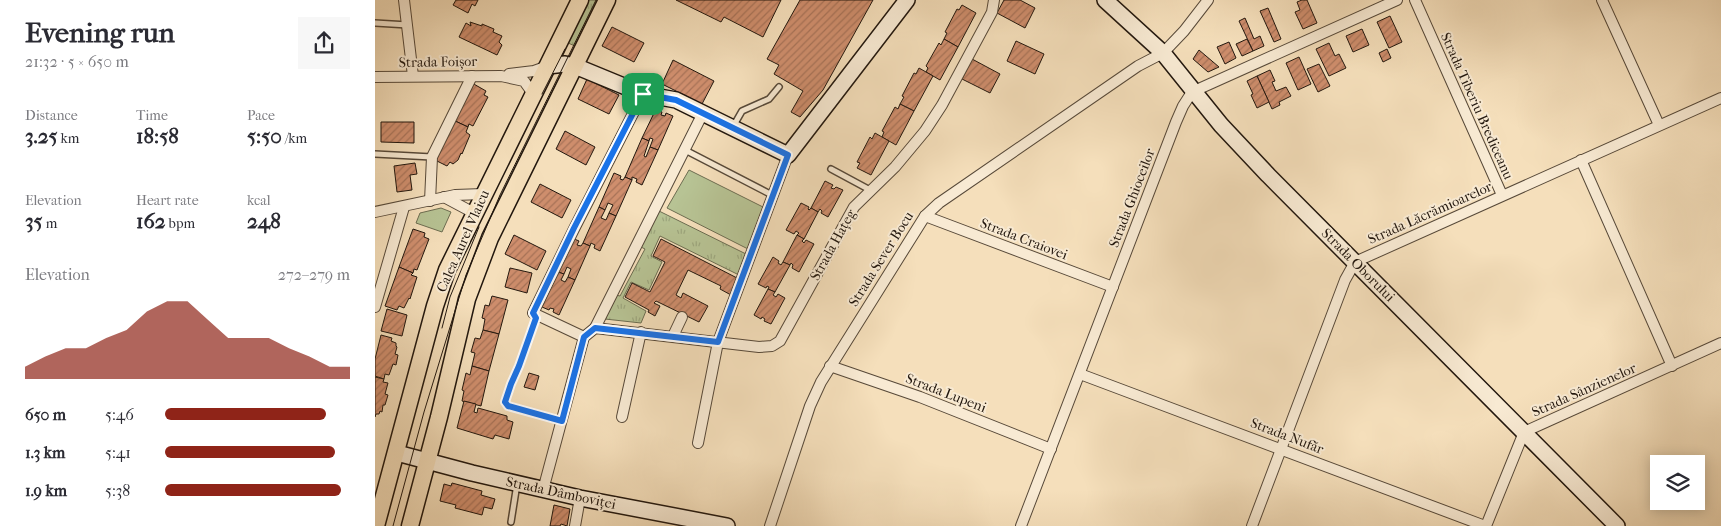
<!DOCTYPE html>
<html lang="en">
<head>
<meta charset="utf-8">
<style>
	:root { --surface:#fff; --page:#f7f7f7; --text:#2b2b33; --muted:#7c7c81; --accent:#8f2418 }
	body { margin:0; font-family:"IM FELL French Canon",serif; background:var(--page); color:var(--text); height:100vh; display:flex; flex-direction:column; font-size:19px; white-space:nowrap }
	* { box-sizing:border-box; margin:0 }
	p { font-size:16px; color:var(--muted) }
	.icon { flex:none; width:28px; height:28px; fill:none; stroke:currentColor; stroke-width:2; stroke-linecap:round; stroke-linejoin:round }
	.map { position:relative; flex:1; overflow:hidden }
	.panel { display:flex; flex-direction:column; background:var(--surface); width:375px }
	.panel>* { flex:none }
	.buttons { position:absolute; left:1275px; top:455px; display:grid; gap:10px }
	.buttons a { display:grid; place-items:center; width:55px; height:55px; border-radius:0px; background:var(--surface); box-shadow:0 2px 12px #0003; font-size:25px }
	.pin { position:absolute; display:grid; place-items:center; width:42px; height:42px; color:#fff; margin:-21px; border-radius:10px; box-shadow:0 2px 8px #0006 }
	.round { display:grid; place-items:center; flex:none; width:52px; height:52px; border-radius:0px; background:var(--page) }
	.summary { display:flex; align-items:center; justify-content:space-between; height:85px; padding:0 25px }
	h1 { font-size:28px; font-weight:800; line-height:38px }
	.metrics { display:grid; grid-template-columns:repeat(3,1fr); gap:8px; height:85px; padding:5px 25px }
	.metrics div { display:grid; align-content:center }
	.metrics b { font-size:21px; font-weight:800 }
	.metrics small { font-size:14px; font-weight:400 }
	.metrics p { font-size:14px }
	.chart { height:140px; padding:10px 25px }
	.chart p { display:flex; justify-content:space-between }
	.chart svg { width:100%; height:90px; margin-top:5px; fill:var(--accent); opacity:.7 }
	ul { padding:0 25px; list-style:none; font-size:16px }
	li { display:grid; grid-template-columns:80px 60px 1fr; align-items:center; height:38px }
	li i { height:12px; border-radius:6px; background:var(--accent) }
	main { display:flex; flex:1; min-height:0 }
	.map>svg:first-child { display:block }
	.grass { fill:url(#grass-tufts); stroke:#6c6d51 }
	.park { fill:#b7c394; stroke:#6c6d51 }
	.building { fill:url(#building-hatch); stroke:#22170e }
	.lines { fill:none; stroke-linecap:round; stroke-linejoin:round }
	.lane-casing { stroke:#574939; stroke-width:8 }
	.street-casing { stroke:#574939; stroke-width:12 }
	.secondary-casing { stroke:#22170e; stroke-width:18 }
	.primary-casing { stroke:#22170e; stroke-width:19 }
	.lane { stroke:#f8ead3; stroke-width:5 }
	.street { stroke:#f8ead3; stroke-width:10 }
	.secondary { stroke:#f8ead3; stroke-width:15 }
	.primary { stroke:#f5dfbb; stroke-width:16 }
	.tram { stroke:#22170e; stroke-width:1 }
	.route-casing { stroke:#fff; stroke-width:10 }
	.route { stroke:#1a73e8; stroke-width:6 }
	.labels { text-anchor:middle; dominant-baseline:central; stroke-width:4; stroke-linejoin:round; paint-order:stroke }
	.street-label { font-size:14px; fill:#22170e; stroke:#f8ead3 }
</style>
</head>
<body>
<main>
<section class="panel">
<div class="summary"><div><h1>Evening run</h1><p>21:32 · 5 × 650 m</p></div><a class="round"><svg class="icon" aria-label="share" viewBox="0 0 24 24"><path d="M12 15V3M7 8l5-5 5 5M5 13v7h14v-7"/></svg></a></div>
<div class="metrics">
<div><p>Distance</p><b>3.25<small> km</small></b></div>
<div><p>Time</p><b>18:58</b></div>
<div><p>Pace</p><b>5:50<small> /km</small></b></div>
</div>
<div class="metrics">
<div><p>Elevation</p><b>35<small> m</small></b></div>
<div><p>Heart rate</p><b>162<small> bpm</small></b></div>
<div><p>kcal</p><b>248</b></div>
</div>
<div class="chart"><p><span>Elevation</span>272–279 m</p>
<svg viewBox="0 0 160 44" preserveAspectRatio="none"><path d="M0 44V38L10 33L20 29L30 29L40 24L50 20L60 11L70 6L80 6L90 15L100 24L110 24L120 24L130 29L140 33L150 38L160 38V44z"/></svg>
</div>
<ul>
<li><b>650 m</b>5:46<i style="width:87%"></i></li>
<li><b>1.3 km</b>5:41<i style="width:92%"></i></li>
<li><b>1.9 km</b>5:38<i style="width:95%"></i></li>
</ul>
</section>
<div class="map">
<svg width="1346" height="526" viewBox="0 0 1346 526">
	<defs>
		<pattern id="grass-tufts" width="24" height="20" patternUnits="userSpaceOnUse" patternTransform="scale(1.25)"><rect width="24" height="20" fill="#b7c394"/><path d="M3 7l-1-3M5 7V3M7 7l1-3M15 17l-1-3M17 17v-4M19 17l1-3" fill="none" stroke="#9da77e"/></pattern>
		<pattern id="building-hatch" width="6" height="6" patternUnits="userSpaceOnUse" patternTransform="scale(1.25)"><rect width="6" height="6" fill="#cf8e6d"/><path d="M-1 1l2-2M0 6l6-6M5 7l2-2" fill="none" stroke="#a87358"/></pattern>
	</defs>
	<rect width="100%" height="100%" fill="#f5dfbb"/>
	<filter id="stains"><feTurbulence type="fractalNoise" baseFrequency=".004" numOctaves="4"/><feColorMatrix values="0 0 0 0 .2 0 0 0 0 .09 0 0 0 0 .02 0 0 0 .5 -.17"/></filter>
	<radialGradient id="worn" r=".72"><stop offset=".6" stop-color="#630" stop-opacity="0"/><stop offset="1" stop-color="#630" stop-opacity=".3"/></radialGradient>
	<!-- grass -->
	<g class="grass">
		<path d="M211,0H224L202,47L191,42Z"/>
		<path d="M284,211L371,254L364,275L285,236L276,256L287,262L274,290L256,282L248,298L271,311L266,323L230,319L241,295L245,296L270,249L266,247Z"/>
	</g>
	<!-- park -->
	<g class="park">
		<path d="M314,170L388,207L373,249L292,208Z"/>
		<path d="M66,208L76,212L67,232L41,223L45,213Z"/>
	</g>
	<!-- building -->
	<g class="building">
		<path d="M81,0H103L100,6L97,4L93,13L78,5Z"/>
		<path d="M301,0H406L388,37L349,17L346,22Z"/>
		<path d="M425,0H498L448,90L425,117L416,112L428,91L399,74L404,65L392,59Z"/>
		<path d="M629,0H645L660,8L650,28L622,13Z"/>
		<path d="M927,0H932L942,23L928,29L920,12L925,10L922,2Z"/>
		<path d="M587,5L601,13L583,47L569,39L572,33L570,32L582,9L584,10Z"/>
		<path d="M893,8L906,39L899,42L885,11Z"/>
		<path d="M1015,16L1027,42L1014,48L1002,22Z"/>
		<path d="M870,18L879,39L885,36L889,46L878,51L864,21Z"/>
		<path d="M95,22L107,26V24L119,29L118,32L127,36L124,42L127,45L122,55L84,37L91,23L96,26Z"/>
		<path d="M237,27L269,43L259,62L227,46Z"/>
		<path d="M987,29L994,45L978,52L971,36Z"/>
		<path d="M569,39L583,47L565,80L551,72L553,68L551,66L564,43L566,45Z"/>
		<path d="M872,39L878,51L867,56L861,44Z"/>
		<path d="M641,41L669,54L660,74L632,61Z"/>
		<path d="M854,42L861,58L850,64L842,47Z"/>
		<path d="M954,43L960,56L964,54L971,68L954,76L941,49Z"/>
		<path d="M1012,49L1016,58L1008,62L1004,53Z"/>
		<path d="M824,50L844,67L833,72L818,59Z"/>
		<path d="M924,57L936,84L923,90L911,63Z"/>
		<path d="M597,59L625,74L615,93L587,79Z"/>
		<path d="M298,60L339,81L327,104L287,84Z"/>
		<path d="M944,64L955,86L943,92L932,69Z"/>
		<path d="M544,68L558,76L539,111L525,104L529,97L527,96L539,73L541,74Z"/>
		<path d="M895,70L900,81L897,82L901,91L911,87L916,96L904,102L905,105L897,109L882,76Z"/>
		<path d="M882,76L894,102L882,108L876,95L878,94L872,81Z"/>
		<path d="M212,79L244,95L234,114L203,99Z"/>
		<path d="M97,83L111,91L109,95L113,97L98,126L94,124L93,127L78,120Z"/>
		<path d="M525,104L539,111L521,145L507,137L509,132L507,131L520,107L523,109Z"/>
		<path d="M281,109L287,112L286,115L290,116L291,113L298,116L283,150L275,147L278,139L275,138L274,141L267,138Z"/>
		<path d="M78,120L93,127L91,132L95,135L87,154L86,153L83,160L78,164L75,162L72,166L58,159Z"/>
		<path d="M6,122H39V143L6,142Z"/>
		<path d="M190,131L220,147L211,165L181,149Z"/>
		<path d="M500,133L514,141L496,175L482,168L485,163L482,162L495,137L497,139Z"/>
		<path d="M267,138L274,141L269,156L271,157L275,147L283,150L267,185L261,182L262,179L257,177V180L250,177Z"/>
		<path d="M40,163L42,174L35,175L37,190L22,192L19,166Z"/>
		<path d="M239,173L246,176L245,179L248,180L250,177L257,180L241,216L234,213L238,205L233,203L230,210L224,207Z"/>
		<path d="M450,181L458,185L456,188L459,189L461,187L468,190L453,217L446,213L447,211L445,209L443,212L436,208Z"/>
		<path d="M165,184L196,200L187,218L156,202Z"/>
		<path d="M426,203L434,207L433,209L434,210L436,208L443,212L429,239L422,235L424,233L421,231L419,234L411,230Z"/>
		<path d="M224,207L230,210L226,218L231,220L234,213L241,216L225,251L219,248L220,245L216,243L215,246L208,243Z"/>
		<path d="M38,229L50,233L49,237L54,239L42,270L39,269L38,273L24,267Z"/>
		<path d="M139,235L171,251L162,270L130,254Z"/>
		<path d="M422,235L429,239L427,241L429,243L431,240L439,244L424,272L417,268L418,265L416,263L415,265L408,262Z"/>
		<path d="M197,238L204,241L202,245L206,246L208,243L215,246L200,280L193,277L196,269L192,267L189,274L183,272Z"/>
		<path d="M286,239L364,279L356,295L345,289L346,286L313,270L301,295L306,298L308,293L333,306L324,322L281,301L279,303L285,306L280,316L273,312L274,310L250,297L257,283L275,292L290,262L278,256Z"/>
		<path d="M398,257L404,261L403,263L406,265L408,262L415,265L400,292L393,289L394,287L392,286L391,288L383,284Z"/>
		<path d="M24,267L38,273L36,275L42,277L35,299L34,298L29,308L24,306L22,310L10,306Z"/>
		<path d="M135,268L157,273L152,293L130,287Z"/>
		<path d="M183,272L189,274L186,280L190,282L193,277L200,280L184,315L178,312L179,309L175,308L174,310L167,307Z"/>
		<path d="M393,289L400,292L398,295L401,297L403,294L410,298L396,324L389,321L390,319L387,317L386,319L379,315Z"/>
		<path d="M117,296L133,300L124,334L108,330L110,319L107,318L110,305L114,306Z"/>
		<path d="M12,309L32,315L27,336L6,331Z"/>
		<path d="M108,330L124,334L114,371L97,366L100,353L96,352L100,338L105,339Z"/>
		<path d="M6,335L17,338L16,341L21,343V346L22,347L20,354L23,355L21,365L18,364L14,375L10,374L9,379L0,376V359Z"/>
		<path d="M97,366L114,371L106,406L87,401L89,391L87,390L91,373L95,375Z"/>
		<path d="M154,373L164,376L160,390L149,387Z"/>
		<path d="M0,377L9,379L8,382L13,383L10,394L13,395L10,405H8L7,412L5,411L4,414H1L0,417Z"/>
		<path d="M89,401L101,404L99,412L102,413L103,408L132,416V420L138,422L134,439L120,435L118,439L82,428Z"/>
		<path d="M77,483L107,491L106,495L120,499L117,509L109,507L107,515L80,508L81,505L65,501L69,484L76,486Z"/>
		<path d="M179,505L195,509L192,526L186,524L185,526H175Z"/>
	</g>
	<g class="lines">
		<defs>
			<g id="lane">
				<path d="M0,23L33,25"/>
				<path d="M359,125L367,111L394,99L404,87"/>
				<path d="M310,150L397,195"/>
				<path d="M0,154L57,157"/>
				<path d="M456,169L495,190"/>
				<path d="M159,315L161,318L144,366L136,384L130,403L133,406L186,421"/>
				<path d="M136,522L142,484"/>
			</g>
			<g id="street">
				<path d="M29,0L38,76"/>
				<path d="M1040,0L1127,195"/>
				<path d="M1227,0L1284,125"/>
				<path d="M134,74L159,71L173,66"/>
				<path d="M0,77L126,76L149,81L159,95"/>
				<path d="M1206,160L1297,366"/>
				<path d="M69,197L99,213"/>
				<path d="M55,201L57,157L97,76"/>
				<path d="M0,212L80,195L108,194"/>
				<path d="M550,216L738,287"/>
				<path d="M0,307L29,207"/>
				<path d="M220,328L328,113"/>
				<path d="M298,336L307,317"/>
				<path d="M209,337L158,313L199,229L268,94"/>
				<path d="M455,366L545,397L676,449"/>
				<path d="M705,374L1110,526"/>
				<path d="M247,417L266,332"/>
				<path d="M323,443L343,342L413,155"/>
				<path d="M168,490L209,337L220,328L384,347L397,346L405,341L479,207L520,167L550,131L567,105L617,12L619,0"/>
				<path d="M200,526L205,498"/>
				<path d="M395,526L435,406L446,382L550,216L564,203L763,66L788,53L809,31L833,0"/>
				<path d="M646,526L801,122L808,106L817,92L1022,0"/>
				<path d="M877,526L970,280L980,262L1346,98"/>
				<path d="M1111,526L1149,432L1346,343"/>
			</g>
			<g id="secondary">
				<path d="M730,0L788,53L846,125L893,175L1242,526"/>
				<path d="M173,66L190,64L200,66L268,94L301,100L413,155L532,0"/>
				<path d="M22,453L97,473L205,498L352,526"/>
			</g>
			<g id="primary">
				<path d="M1,526L60,306L72,270L205,0"/>
				<path d="M35,526L64,417L92,299L115,238L232,0"/>
			</g>
		</defs>
		<!-- lane casing -->
		<use href="#lane" class="lane-casing"/>
		<!-- street casing -->
		<use href="#street" class="street-casing"/>
		<!-- secondary casing -->
		<use href="#secondary" class="secondary-casing"/>
		<!-- primary casing -->
		<use href="#primary" class="primary-casing"/>
		<!-- lane -->
		<use href="#lane" class="lane"/>
		<!-- street -->
		<use href="#street" class="street"/>
		<!-- secondary -->
		<use href="#secondary" class="secondary"/>
		<!-- primary -->
		<use href="#primary" class="primary"/>
		<!-- tram -->
		<g class="tram">
			<path d="M167,94L190,49"/>
			<path d="M67,328L75,297L104,227"/>
			<path d="M18,526L49,412L91,275L125,195L221,0"/>
		</g>
	</g>
	<g class="lines">
		<defs>
			<path id="route" d="M268,94L301,100L413,155L343,342L220,328L209,337L187,421L133,406L130,402L136,384L144,366L161,318L158,313L199,228Z"/>
		</defs>
		<!-- route casing -->
		<use href="#route" class="route-casing"/>
		<!-- route -->
		<use href="#route" class="route"/>
	</g>
	<g class="labels">
		<!-- street labels -->
		<g class="street-label">
			<text transform="translate(63 62) rotate(-1)">Strada Foișor</text>
			<text transform="translate(1102 106) rotate(66)">Strada Tiberiu Brediceanu</text>
			<text transform="translate(757 198) rotate(-69)">Strada Ghioceilor</text>
			<text transform="translate(1055 213) rotate(-24)">Strada Lăcrămioarelor</text>
			<text transform="translate(649 239) rotate(21)">Strada Craiovei</text>
			<text transform="translate(88 241) rotate(-66)">Calea Aurel Vlaicu</text>
			<text transform="translate(458 245) rotate(-61)">Strada Hațeg</text>
			<text transform="translate(506 259) rotate(-58)">Strada Sever Bocu</text>
			<text transform="translate(983 265) rotate(45)">Strada Oborului</text>
			<text transform="translate(1209 390) rotate(-24)">Strada Sânzienelor</text>
			<text transform="translate(571 393) rotate(21)">Strada Lupeni</text>
			<text transform="translate(912 436) rotate(21)">Strada Nufăr</text>
			<text transform="translate(186 493) rotate(12)">Strada Dâmboviței</text>
		</g>
	</g>
	<rect width="100%" height="100%" filter="url(#stains)"/>
	<rect width="100%" height="100%" fill="url(#worn)"/>
</svg>
<div class="buttons">
<a><svg class="icon" aria-label="layers" viewBox="0 0 24 24"><path d="M12 4l9 5-9 5-9-5zM3 14l9 5 9-5"/></svg></a>
</div>
<div class="pin" style="left:268px;top:94px;background:#1e9e55"><svg class="icon" aria-label="arrive" viewBox="0 0 24 24"><path d="M6 21V4h12l-3 4 3 4H6"/></svg></div>
</div>
</main>
</body>
</html>
